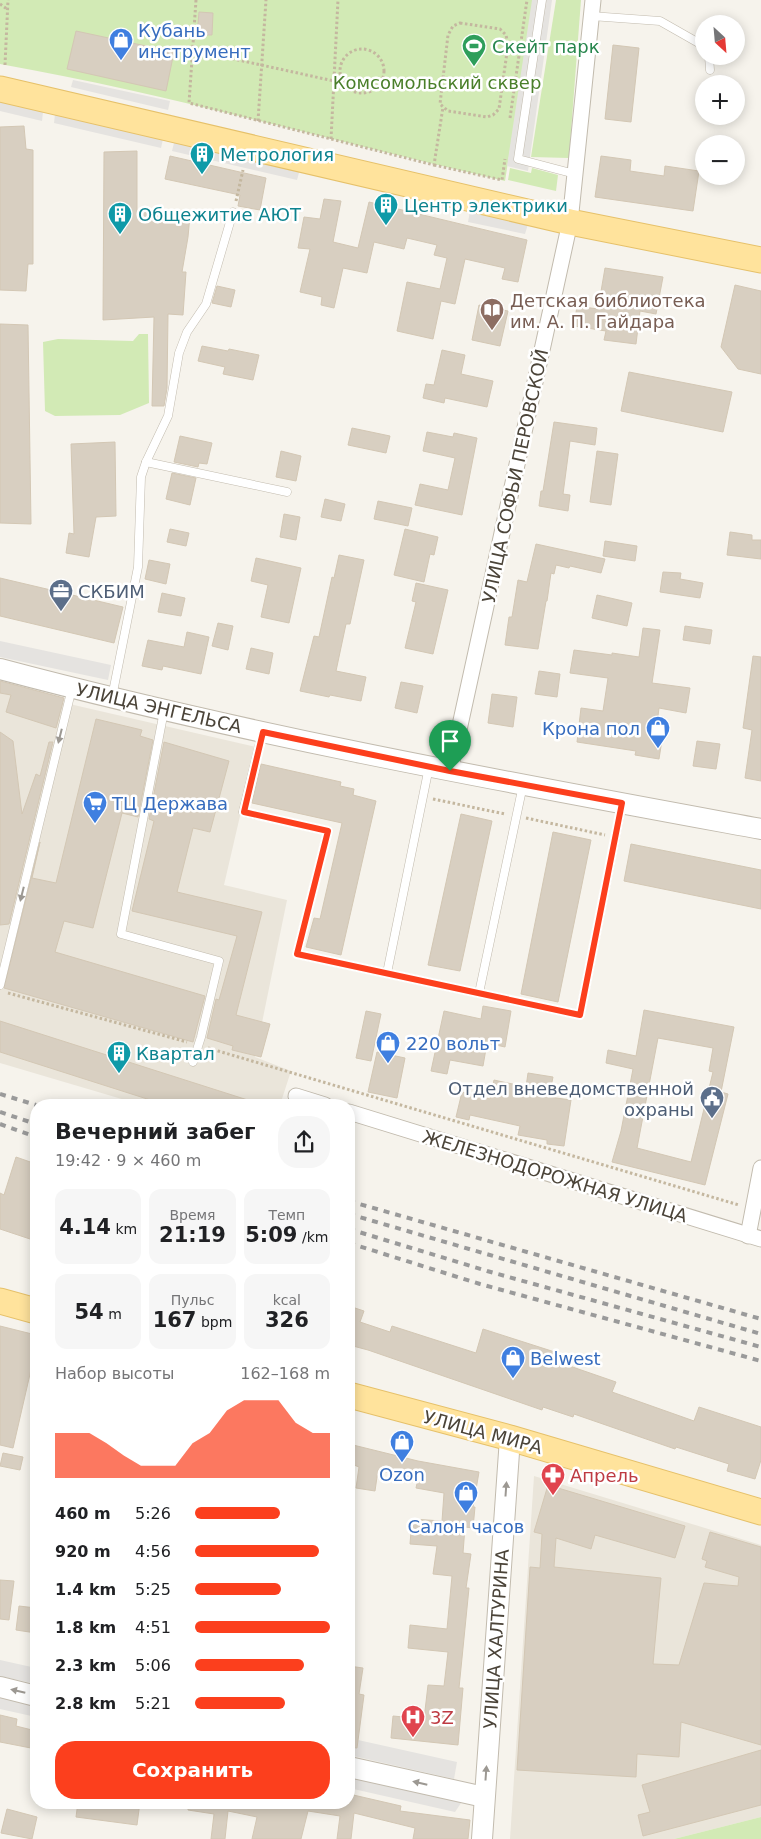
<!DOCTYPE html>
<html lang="ru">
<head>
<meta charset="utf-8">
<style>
	:root { --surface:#fff; --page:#f6f6f6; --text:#202124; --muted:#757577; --accent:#fc3f1d }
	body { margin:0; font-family:"DejaVu Sans",sans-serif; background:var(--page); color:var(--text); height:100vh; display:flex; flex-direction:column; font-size:19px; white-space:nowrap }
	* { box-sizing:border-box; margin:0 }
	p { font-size:16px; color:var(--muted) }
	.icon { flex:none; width:28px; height:28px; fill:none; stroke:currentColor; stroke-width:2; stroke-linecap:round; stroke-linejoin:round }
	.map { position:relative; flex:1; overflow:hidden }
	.details { position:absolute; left:30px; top:1099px; width:325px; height:710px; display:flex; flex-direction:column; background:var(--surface); border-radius:20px; box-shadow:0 2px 12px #0003 }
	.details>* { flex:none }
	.needle { width:32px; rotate:154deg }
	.fabs { position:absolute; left:695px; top:15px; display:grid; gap:10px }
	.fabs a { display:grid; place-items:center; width:50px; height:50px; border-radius:50%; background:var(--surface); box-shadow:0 2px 12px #0003; font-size:25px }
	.pin { position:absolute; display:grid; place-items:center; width:42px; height:42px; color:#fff; margin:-51px -21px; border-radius:50% 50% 50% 0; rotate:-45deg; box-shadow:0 0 5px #0007 }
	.pin .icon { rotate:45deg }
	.round { display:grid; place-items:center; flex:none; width:52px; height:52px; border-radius:20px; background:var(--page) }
	.summary { display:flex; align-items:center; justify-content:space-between; height:85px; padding:0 25px }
	h1 { font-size:22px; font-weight:600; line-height:38px }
	.metrics { display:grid; grid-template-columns:repeat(3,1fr); gap:8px; height:85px; padding:5px 25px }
	.metrics div { display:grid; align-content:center; border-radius:12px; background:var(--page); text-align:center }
	.metrics b { font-size:21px; font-weight:600 }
	.metrics small { font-size:14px; font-weight:400 }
	.metrics p { font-size:14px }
	.chart { height:140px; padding:10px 25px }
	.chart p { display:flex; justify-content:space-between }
	.chart svg { width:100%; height:90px; margin-top:5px; fill:var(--accent); opacity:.7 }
	.primary-button { display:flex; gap:10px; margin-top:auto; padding:10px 25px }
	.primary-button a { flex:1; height:58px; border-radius:20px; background:var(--accent); color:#fff; font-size:20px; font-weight:600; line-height:58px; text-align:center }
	ul { padding:0 25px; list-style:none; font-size:16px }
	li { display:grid; grid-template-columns:80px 60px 1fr; align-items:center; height:38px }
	li i { height:12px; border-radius:6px; background:var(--accent) }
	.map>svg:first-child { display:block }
	.residential { fill:#eae5da }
	.green { fill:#d2eab5 }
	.parking { fill:#e5e3e0 }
	.building { fill:#d8cfc1; stroke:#d3c7b4; fill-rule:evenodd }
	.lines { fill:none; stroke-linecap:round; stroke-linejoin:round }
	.service-casing { stroke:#c2bbae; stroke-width:9 }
	.minor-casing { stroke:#c2bbae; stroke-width:17 }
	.tertiary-casing { stroke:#c2bbae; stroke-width:22 }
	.primary-casing { stroke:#e6c16a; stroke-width:27 }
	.path { stroke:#c4b79f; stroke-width:3; stroke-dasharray:2.5 2.5; stroke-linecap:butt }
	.service { stroke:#fff; stroke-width:8 }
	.minor { stroke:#fff; stroke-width:15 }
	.tertiary { stroke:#fff; stroke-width:20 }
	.primary { stroke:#ffe39c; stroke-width:25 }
	.rail { stroke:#9a9a9a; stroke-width:4; stroke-dasharray:6 6; stroke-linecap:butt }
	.oneway { fill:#9c9892 }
	.route-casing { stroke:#fff; stroke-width:10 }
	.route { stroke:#fc3f1d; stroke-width:6 }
	.labels { text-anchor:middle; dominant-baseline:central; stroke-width:5; stroke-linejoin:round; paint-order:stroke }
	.shop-label { font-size:18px; fill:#366cbe; stroke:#fff; text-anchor:start }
	.leisure-label { font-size:18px; fill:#27864d; stroke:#fff; text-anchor:start }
	.park-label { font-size:18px; fill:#4a7f2a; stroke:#fff }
	.culture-label { font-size:18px; fill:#0d838f; stroke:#fff; text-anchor:start }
	.education-label { font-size:18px; fill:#785e54; stroke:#fff; text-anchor:start }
	.street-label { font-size:18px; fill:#4b4439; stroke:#fff }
	.service-label { font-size:18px; fill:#4e5e75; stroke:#fff; text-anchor:start }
	.health-label { font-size:18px; fill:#be3a42; stroke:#fff; text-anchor:start }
</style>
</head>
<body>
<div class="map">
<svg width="761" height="1839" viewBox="0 0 761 1839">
	<rect width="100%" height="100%" fill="#f6f3ec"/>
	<!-- residential -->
	<g class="residential">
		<path d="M0,688L256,747L224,885L287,900L255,1057L291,1071L280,1105H142L0,1063Z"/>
		<path d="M534,1476L761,1545V1817L674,1839H510Z"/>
	</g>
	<!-- green -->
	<g class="green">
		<path d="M0,0H534L505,181C336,142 169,94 0,64Z"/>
		<path d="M556,0H581L569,158L531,157Z"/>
		<path d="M510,168L531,173L532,168L558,175L556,191L508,180Z"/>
		<path d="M139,334H148L149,403L120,415L55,416L45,411L43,342L58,339L133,341Z"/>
		<path d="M761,1817V1839H674Z"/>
	</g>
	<!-- parking -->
	<g class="parking">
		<path d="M532,0H552L528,171L507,166Z"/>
		<path d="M73,80L170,101L168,110L71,87Z"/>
		<path d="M0,102L43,112L42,121L0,111Z"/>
		<path d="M55,114L163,139L161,148L54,123Z"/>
		<path d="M175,139L300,169L297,180L172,151Z"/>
		<path d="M470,211L528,224L525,234L468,222Z"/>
		<path d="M0,641L111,665L108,680L0,657Z"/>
		<path d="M0,1660L36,1668V1684L0,1676Z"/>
		<path d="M0,1695L36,1703V1717L0,1709Z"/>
		<path d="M349,1738L457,1762L454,1779L349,1755Z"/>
		<path d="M349,1774L463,1800L455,1812L349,1788Z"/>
	</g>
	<!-- building -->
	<g class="building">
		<path d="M199,12L213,13L212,35H197Z"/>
		<path d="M76,31L174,52L166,91L67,69Z"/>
		<path d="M613,45L639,48L631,122L605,119Z"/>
		<path d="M24,126L26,149L33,150V264H28L26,291L0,290V127Z"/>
		<path d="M137,151V212L190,215L188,237L182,272H186L183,315L168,314L167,388L164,406H152L154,317L103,320L104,152Z"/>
		<path d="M170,156L266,178L260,210L238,206L240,195L165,179Z"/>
		<path d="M601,156L631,160L630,171L664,176L665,166L699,171L693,211L595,197Z"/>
		<path d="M324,199L341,201L333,242L358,248L369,202L527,240L518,282L502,279L505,268L465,259L455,304L441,301L433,339L397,331L407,282L440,289L447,258L434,255L437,245L407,238L404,249L374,242L367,273L343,268L334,308L321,305L322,297L300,292L310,249L298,248L304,217L320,219Z"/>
		<path d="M605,268L663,277L656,314L640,311L636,344L604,340L606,331L574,326L577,306L598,309Z"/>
		<path d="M735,285L761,291V374L738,369L721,347Z"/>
		<path d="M217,286L235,290L231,307L212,303Z"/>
		<path d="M479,305L508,311L500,346L472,340Z"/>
		<path d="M0,324L28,325L31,524L0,523Z"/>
		<path d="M202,346L228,351L229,349L259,355L253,380L223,374L225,367L198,361Z"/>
		<path d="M442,350L465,355L461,374L493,381L487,407L445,398L444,403L423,398L426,384L434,385Z"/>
		<path d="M629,372L732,392L723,432L621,411Z"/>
		<path d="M554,422L597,428L595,445L570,441L563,494L570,495L568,511L539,506L541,491H543Z"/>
		<path d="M352,428L390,436L386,453L348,445Z"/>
		<path d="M427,432L453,437L454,433L477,438L462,515L415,505L420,484L448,490L455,458L423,451Z"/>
		<path d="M180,436L212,443L207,464L199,463L198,467L174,462Z"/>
		<path d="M115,442L116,516L96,517L89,557L66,553L69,533L74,534L71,444Z"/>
		<path d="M281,451L301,456L296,481L276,477Z"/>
		<path d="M597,451L618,454L611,505L590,502Z"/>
		<path d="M172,473L196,478L190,505L166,499Z"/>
		<path d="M325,499L345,504L341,521L321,517Z"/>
		<path d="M378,501L412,508L408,526L374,519Z"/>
		<path d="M284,514L300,517L296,540L280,537Z"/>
		<path d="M170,529L189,533L186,546L167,542Z"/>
		<path d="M405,529L438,537L434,555L430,554L424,582L394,575Z"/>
		<path d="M730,532L752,535V540H761V559L727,555Z"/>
		<path d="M605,541L637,546L635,561L603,556Z"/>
		<path d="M536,544L605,559L601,573L570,566L569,568L556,565L554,574L551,573L547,601H546L538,649L505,645L509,617H512L518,580L527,582Z"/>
		<path d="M339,555L364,560L350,624H346L336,671L366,677L361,701L330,695L329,697L300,691L314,636L319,637L332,577L334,578Z"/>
		<path d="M256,558L301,568L289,623L261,617L268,585L251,581Z"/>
		<path d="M149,560L170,564L166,584L145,579Z"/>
		<path d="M663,572L681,573L680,579L703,583L700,598L660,592Z"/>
		<path d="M0,578L123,607L114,643L0,616Z"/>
		<path d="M416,583L448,590L433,654L405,648L416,602L412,601Z"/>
		<path d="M162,593L185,598L181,616L158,612Z"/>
		<path d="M597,595L632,603L627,626L592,618Z"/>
		<path d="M218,623L233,626L228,650L212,646Z"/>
		<path d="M685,626L712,630L710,644L683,640Z"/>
		<path d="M643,628L660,630L652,683L690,688L686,713L659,708L655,739L662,740L659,759L635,755L636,751L577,742L581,708L603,711L608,678L570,673L574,650L612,655V653L639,657Z"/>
		<path d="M187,632L209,637L201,674L163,666L162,670L142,666L148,640L184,647Z"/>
		<path d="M251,648L273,653L269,674L246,669Z"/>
		<path d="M753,656L761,657V781L745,778L752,730L743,728Z"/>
		<path d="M539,671L560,674L557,697L535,694Z"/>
		<path d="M0,681L64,698L56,728L6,712L11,695L0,693Z"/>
		<path d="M401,682L423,686L417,713L395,708Z"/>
		<path d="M492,694L517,697L513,727L488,723Z"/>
		<path d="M96,719L142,730L140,736L153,740L138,817L122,813L93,928L64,921L55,952L205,996L193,1042L4,988L40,842L32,878L56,883Z"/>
		<path d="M0,732L13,741L22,814L36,774L40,776L49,742H53L9,924L0,925Z"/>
		<path d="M697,741L720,744L716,769L693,766Z"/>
		<path d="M164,742L229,761L210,832L193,828L177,892L262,912L236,1015L270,1024L261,1057L232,1050L233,1046L207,1038L216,999L219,1000L237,936L132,911L154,821L149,819Z"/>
		<path d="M261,764L341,782L340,786L354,789L353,795L376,801L341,955L306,947L314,918L320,919L342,823L252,803Z"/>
		<path d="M461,814L492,821L460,971L428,965Z"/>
		<path d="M553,832L591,840L558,1002L521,994Z"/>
		<path d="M631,844L761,870V909L624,881Z"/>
		<path d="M483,1006L511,1011L505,1047L487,1043L483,1066L450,1060L447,1074L431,1071L444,1011L481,1019Z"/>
		<path d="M644,1010L734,1027L721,1092L728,1094L705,1185L612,1162L621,1131L633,1069L606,1063L608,1050L636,1056ZM658,1038L713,1048L709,1071L713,1072L691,1162L637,1148Z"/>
		<path d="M366,1011L381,1014L371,1061L356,1058Z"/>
		<path d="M0,1021L254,1102L253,1105H166L0,1052Z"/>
		<path d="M377,1052L405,1058L397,1098L368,1092Z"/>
		<path d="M528,1073L553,1077L549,1097L571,1100L564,1146L547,1144V1140L518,1135L520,1126L470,1115L469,1120L456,1117L462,1092L490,1099L494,1080L526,1087Z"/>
		<path d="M16,1157L36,1164V1175L31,1192L36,1193V1241L0,1229V1193L4,1195Z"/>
		<path d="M349,1306L364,1311L360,1322L390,1332L392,1326L476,1353L483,1329L561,1354L558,1362L616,1382L612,1392L694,1421L699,1407L761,1427V1460L755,1479L727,1471L729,1464L676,1447L675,1449L574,1414L573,1417L543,1407L542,1410L368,1350L353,1346L351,1350L349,1349Z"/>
		<path d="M0,1326L36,1335V1348L13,1448L0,1445Z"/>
		<path d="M349,1444L418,1461L479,1472L473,1507H475L473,1528L465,1527L463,1553L471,1554L466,1588H469L459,1688H463L458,1745L391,1738L393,1716L424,1719L428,1685L444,1686L448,1652L408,1648L410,1625L447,1629L452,1576L433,1574L437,1546L410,1544L412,1519L442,1521L444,1493L416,1488L418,1479L378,1470L375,1491L356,1488L359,1467L349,1463Z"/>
		<path d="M3,1453L23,1457L20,1470L0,1466Z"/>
		<path d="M548,1485L685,1526L675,1558L595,1535L591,1549L556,1538L554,1567L661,1578L653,1664L679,1665L704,1583L738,1586L739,1577L705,1567L707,1561L702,1559L710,1532L761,1547V1745L681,1722L679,1757L637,1754L636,1777L517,1770L530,1567L540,1568L542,1534L534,1532Z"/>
		<path d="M0,1580L14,1581L9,1620L0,1619Z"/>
		<path d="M19,1606L36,1608V1633L16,1630Z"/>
		<path d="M349,1666L363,1668L359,1694L364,1695L357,1748L349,1747Z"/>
		<path d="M0,1715L17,1719L16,1726L36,1731V1749L0,1742Z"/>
		<path d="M761,1750V1805L643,1836L638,1815L650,1812L642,1785Z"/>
		<path d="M349,1794L401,1806L400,1811L470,1820L468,1839H413L415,1828L354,1813L351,1839H337L340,1816L308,1811L301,1839H252L257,1817L228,1811L225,1839H211L214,1814L188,1810V1802H349Z"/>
		<path d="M78,1802H140L137,1825L76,1817Z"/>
		<path d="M7,1809L37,1817L32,1839L1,1833Z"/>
	</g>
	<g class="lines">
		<defs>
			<g id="service">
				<path d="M542,0L518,159L575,174"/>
				<path d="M591,16L660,21L704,46"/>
				<path d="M709,56L710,70"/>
				<path d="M146,462L287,492"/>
				<path d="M112,697L138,567L141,477L146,462L168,416L179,353L187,332L206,304L233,212"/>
				<path d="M164,711L121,934L219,961L201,1037L193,1062"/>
				<path d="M262,734L243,812L328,831L297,954L580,1015L622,804"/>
				<path d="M387,973L429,767"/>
				<path d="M0,985L72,688"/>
				<path d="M479,993L523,785"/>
			</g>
			<g id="minor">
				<path d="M450,771L570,222L593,0"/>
				<path d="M296,1096L325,1105"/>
				<path d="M349,1112L761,1239"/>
				<path d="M748,1236L761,1168"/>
			</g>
			<g id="tertiary">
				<path d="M0,669C251,736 506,782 761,829"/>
				<path d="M0,1687L36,1696"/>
				<path d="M349,1767L484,1797"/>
				<path d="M482,1839L510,1438"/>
			</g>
			<g id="primary">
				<path d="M0,89L570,222L761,260"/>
				<path d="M0,1301L36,1311"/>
				<path d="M349,1395L510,1438L761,1512"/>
			</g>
		</defs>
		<!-- service casing -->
		<use href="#service" class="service-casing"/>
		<!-- minor casing -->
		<use href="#minor" class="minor-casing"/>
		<!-- tertiary casing -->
		<use href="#tertiary" class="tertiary-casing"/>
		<!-- primary casing -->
		<use href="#primary" class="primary-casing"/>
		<!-- path -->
		<g class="path">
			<path d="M196,0L189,103L434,165L443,107"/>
			<path d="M0,4L7,9"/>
			<path d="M460,23L500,29L506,35L508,45L499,109L493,115L487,117L448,111L440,104L448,35L453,26Z"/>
			<circle cx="362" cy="71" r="22"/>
			<path d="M193,50L334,81L343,80"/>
			<path d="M5,65L8,0"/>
			<path d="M510,118L527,0"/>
			<path d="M258,121L266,0"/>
			<path d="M331,139L338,0"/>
			<path d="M434,165L502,180L505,159"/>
			<path d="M236,201L243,170"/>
			<path d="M433,799L505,814"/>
			<path d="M526,818L605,835"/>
			<path d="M8,993L187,1042"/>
			<path d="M208,1048L739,1205"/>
		</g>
		<!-- service -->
		<use href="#service" class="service"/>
		<!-- minor -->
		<use href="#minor" class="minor"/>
		<!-- tertiary -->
		<use href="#tertiary" class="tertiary"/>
		<!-- primary -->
		<use href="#primary" class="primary"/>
		<!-- rail -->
		<g class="rail">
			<path d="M0,1094L36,1105"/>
			<path d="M0,1112L36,1124"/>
			<path d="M0,1124L36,1137"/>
			<path d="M349,1201L761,1319"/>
			<path d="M349,1214L761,1334"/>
			<path d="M349,1229L487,1271L761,1347"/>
			<path d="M349,1243L480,1284L761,1361"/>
		</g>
	</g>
	<!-- one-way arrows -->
	<defs><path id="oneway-solid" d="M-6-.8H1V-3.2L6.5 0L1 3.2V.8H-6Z" transform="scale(1.25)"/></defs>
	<g class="oneway">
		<use href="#oneway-solid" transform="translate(60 736) rotate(104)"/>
		<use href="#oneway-solid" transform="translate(22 894) rotate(104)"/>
		<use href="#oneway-solid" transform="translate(506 1489) rotate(-86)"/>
		<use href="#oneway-solid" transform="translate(18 1691) rotate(-167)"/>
		<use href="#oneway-solid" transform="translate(486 1773) rotate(-86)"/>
		<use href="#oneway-solid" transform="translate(420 1783) rotate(-167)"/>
	</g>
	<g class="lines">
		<defs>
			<path id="route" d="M263,732L450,771L622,803L580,1015L297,954L328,831L244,812Z"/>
		</defs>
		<!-- route casing -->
		<use href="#route" class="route-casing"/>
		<!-- route -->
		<use href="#route" class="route"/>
	</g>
	<!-- icons -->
	<defs>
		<symbol id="shop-pin" viewBox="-11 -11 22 30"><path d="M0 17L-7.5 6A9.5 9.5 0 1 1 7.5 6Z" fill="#3f7fe0" stroke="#fff"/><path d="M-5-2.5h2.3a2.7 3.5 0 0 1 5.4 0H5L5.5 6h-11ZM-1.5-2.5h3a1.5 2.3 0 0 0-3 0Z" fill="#fff"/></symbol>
		<symbol id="stadium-pin" viewBox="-11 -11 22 30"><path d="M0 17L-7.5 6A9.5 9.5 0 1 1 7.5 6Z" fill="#2e9e5b" stroke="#fff"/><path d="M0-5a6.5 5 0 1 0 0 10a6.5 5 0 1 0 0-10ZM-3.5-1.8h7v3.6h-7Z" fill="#fff"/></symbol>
		<symbol id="building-pin" viewBox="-11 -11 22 30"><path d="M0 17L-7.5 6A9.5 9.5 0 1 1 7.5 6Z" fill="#0f9aa8" stroke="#fff"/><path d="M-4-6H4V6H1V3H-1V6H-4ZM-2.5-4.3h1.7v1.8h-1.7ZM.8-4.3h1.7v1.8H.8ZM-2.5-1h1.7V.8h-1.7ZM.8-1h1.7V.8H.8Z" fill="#fff"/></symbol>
		<symbol id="library-pin" viewBox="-11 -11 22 30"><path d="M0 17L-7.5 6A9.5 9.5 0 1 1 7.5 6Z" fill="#8d6e63" stroke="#fff"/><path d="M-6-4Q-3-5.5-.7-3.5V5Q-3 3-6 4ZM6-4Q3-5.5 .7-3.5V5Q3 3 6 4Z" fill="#fff"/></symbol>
		<symbol id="office-pin" viewBox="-11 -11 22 30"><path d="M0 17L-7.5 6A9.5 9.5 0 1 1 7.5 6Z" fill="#5c6f8a" stroke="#fff"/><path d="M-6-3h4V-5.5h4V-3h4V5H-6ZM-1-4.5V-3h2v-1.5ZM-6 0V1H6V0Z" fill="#fff"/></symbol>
		<symbol id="supermarket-pin" viewBox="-11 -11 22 30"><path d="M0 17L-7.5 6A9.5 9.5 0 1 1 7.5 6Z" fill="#3f7fe0" stroke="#fff"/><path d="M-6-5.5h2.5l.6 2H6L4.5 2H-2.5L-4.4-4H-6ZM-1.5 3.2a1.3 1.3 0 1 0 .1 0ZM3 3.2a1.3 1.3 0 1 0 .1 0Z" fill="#fff"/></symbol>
		<symbol id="civic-pin" viewBox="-11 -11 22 30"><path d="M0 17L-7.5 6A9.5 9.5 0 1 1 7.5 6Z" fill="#5c6f8a" stroke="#fff"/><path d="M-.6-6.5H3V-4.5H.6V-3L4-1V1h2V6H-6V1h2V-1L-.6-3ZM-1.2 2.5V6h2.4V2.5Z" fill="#fff"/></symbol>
		<symbol id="pharmacy-pin" viewBox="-11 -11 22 30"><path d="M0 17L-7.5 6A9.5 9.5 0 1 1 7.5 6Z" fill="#e0444e" stroke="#fff"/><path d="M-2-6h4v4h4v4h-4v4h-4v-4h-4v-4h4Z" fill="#fff"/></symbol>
		<symbol id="hospital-pin" viewBox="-11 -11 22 30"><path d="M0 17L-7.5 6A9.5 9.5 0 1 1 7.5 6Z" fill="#e0444e" stroke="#fff"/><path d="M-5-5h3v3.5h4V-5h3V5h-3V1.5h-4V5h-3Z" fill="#fff"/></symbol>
	</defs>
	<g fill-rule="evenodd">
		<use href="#shop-pin" x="107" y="26" width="28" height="38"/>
		<use href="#stadium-pin" x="460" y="32" width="28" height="38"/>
		<use href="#building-pin" x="188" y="140" width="28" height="38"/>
		<use href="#building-pin" x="372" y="191" width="28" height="38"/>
		<use href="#building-pin" x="106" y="200" width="28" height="38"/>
		<use href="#library-pin" x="478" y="296" width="28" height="38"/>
		<use href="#office-pin" x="47" y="577" width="28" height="38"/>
		<use href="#shop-pin" x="644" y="714" width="28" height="38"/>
		<use href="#supermarket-pin" x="81" y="789" width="28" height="38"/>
		<use href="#shop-pin" x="374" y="1029" width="28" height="38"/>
		<use href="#building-pin" x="105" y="1039" width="28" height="38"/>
		<use href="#civic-pin" x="698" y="1084" width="28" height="38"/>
		<use href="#shop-pin" x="499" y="1344" width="28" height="38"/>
		<use href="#shop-pin" x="388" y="1428" width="28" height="38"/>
		<use href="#pharmacy-pin" x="539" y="1461" width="28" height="38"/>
		<use href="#shop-pin" x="452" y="1479" width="28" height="38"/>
		<use href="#hospital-pin" x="399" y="1703" width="28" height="38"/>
	</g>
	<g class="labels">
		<!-- shop labels -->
		<g class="shop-label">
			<text x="138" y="30">Кубань<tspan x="138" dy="21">инструмент</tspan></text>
			<text x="640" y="728" text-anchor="end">Крона пол</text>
			<text x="112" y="803">ТЦ Держава</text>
			<text x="406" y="1043">220 вольт</text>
			<text x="530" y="1358">Belwest</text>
			<text x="402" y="1474" text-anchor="middle">Ozon</text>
			<text x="466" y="1526" text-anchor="middle">Салон часов</text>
		</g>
		<!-- leisure labels -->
		<g class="leisure-label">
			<text x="492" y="46">Скейт парк</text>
		</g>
		<!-- park labels -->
		<g class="park-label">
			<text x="437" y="82">Комсомольский сквер</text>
		</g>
		<!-- culture labels -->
		<g class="culture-label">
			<text x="220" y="154">Метрология</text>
			<text x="404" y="205">Центр электрики</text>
			<text x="138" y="214">Общежитие АЮТ</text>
			<text x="136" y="1053">Квартал</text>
		</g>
		<!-- education labels -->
		<g class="education-label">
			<text x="510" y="300">Детская библиотека<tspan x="510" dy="21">им. А. П. Гайдара</tspan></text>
		</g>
		<!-- street labels -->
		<g class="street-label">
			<text transform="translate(515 476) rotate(-78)">УЛИЦА СОФЬИ ПЕРОВСКОЙ</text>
			<text transform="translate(159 708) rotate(13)">УЛИЦА ЭНГЕЛЬСА</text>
			<text transform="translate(555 1176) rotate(17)">ЖЕЛЕЗНОДОРОЖНАЯ УЛИЦА</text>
			<text transform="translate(483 1432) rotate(15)">УЛИЦА МИРА</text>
			<text transform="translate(496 1639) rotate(-86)">УЛИЦА ХАЛТУРИНА</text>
		</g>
		<!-- service labels -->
		<g class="service-label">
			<text x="78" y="591">СКБИМ</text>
			<text x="694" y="1088" text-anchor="end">Отдел вневедомственной<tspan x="694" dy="21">охраны</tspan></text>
		</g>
		<!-- health labels -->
		<g class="health-label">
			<text x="570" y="1475">Апрель</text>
			<text x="430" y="1717">3Z</text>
		</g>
	</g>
</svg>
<div class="fabs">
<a><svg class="needle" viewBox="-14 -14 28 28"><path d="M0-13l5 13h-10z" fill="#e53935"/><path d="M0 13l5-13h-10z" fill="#757577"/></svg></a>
<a>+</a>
<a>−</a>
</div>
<div class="pin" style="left:450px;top:771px;background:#1e9e55"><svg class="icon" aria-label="arrive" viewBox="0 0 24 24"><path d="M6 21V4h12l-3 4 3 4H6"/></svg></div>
<section class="details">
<div class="summary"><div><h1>Вечерний забег</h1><p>19:42 · 9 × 460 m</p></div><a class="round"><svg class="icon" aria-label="share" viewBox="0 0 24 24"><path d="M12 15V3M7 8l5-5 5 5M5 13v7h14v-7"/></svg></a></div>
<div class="metrics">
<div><b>4.14<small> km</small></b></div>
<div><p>Время</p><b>21:19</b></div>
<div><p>Темп</p><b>5:09<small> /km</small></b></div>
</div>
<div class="metrics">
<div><b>54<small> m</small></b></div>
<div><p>Пульс</p><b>167<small> bpm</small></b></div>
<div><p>kcal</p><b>326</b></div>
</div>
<div class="chart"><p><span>Набор высоты</span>162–168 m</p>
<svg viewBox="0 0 160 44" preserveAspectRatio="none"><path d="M0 44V22L10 22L20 22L30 27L40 33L50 38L60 38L70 38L80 27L90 22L100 11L110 6L120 6L130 6L140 17L150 22L160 22V44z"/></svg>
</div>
<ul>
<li><b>460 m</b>5:26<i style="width:63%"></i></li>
<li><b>920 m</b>4:56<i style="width:92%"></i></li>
<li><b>1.4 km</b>5:25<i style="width:64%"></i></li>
<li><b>1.8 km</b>4:51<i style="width:100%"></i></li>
<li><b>2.3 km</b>5:06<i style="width:81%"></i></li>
<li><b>2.8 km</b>5:21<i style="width:67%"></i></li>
</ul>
<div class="primary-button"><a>Сохранить</a></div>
</section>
</div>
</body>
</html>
